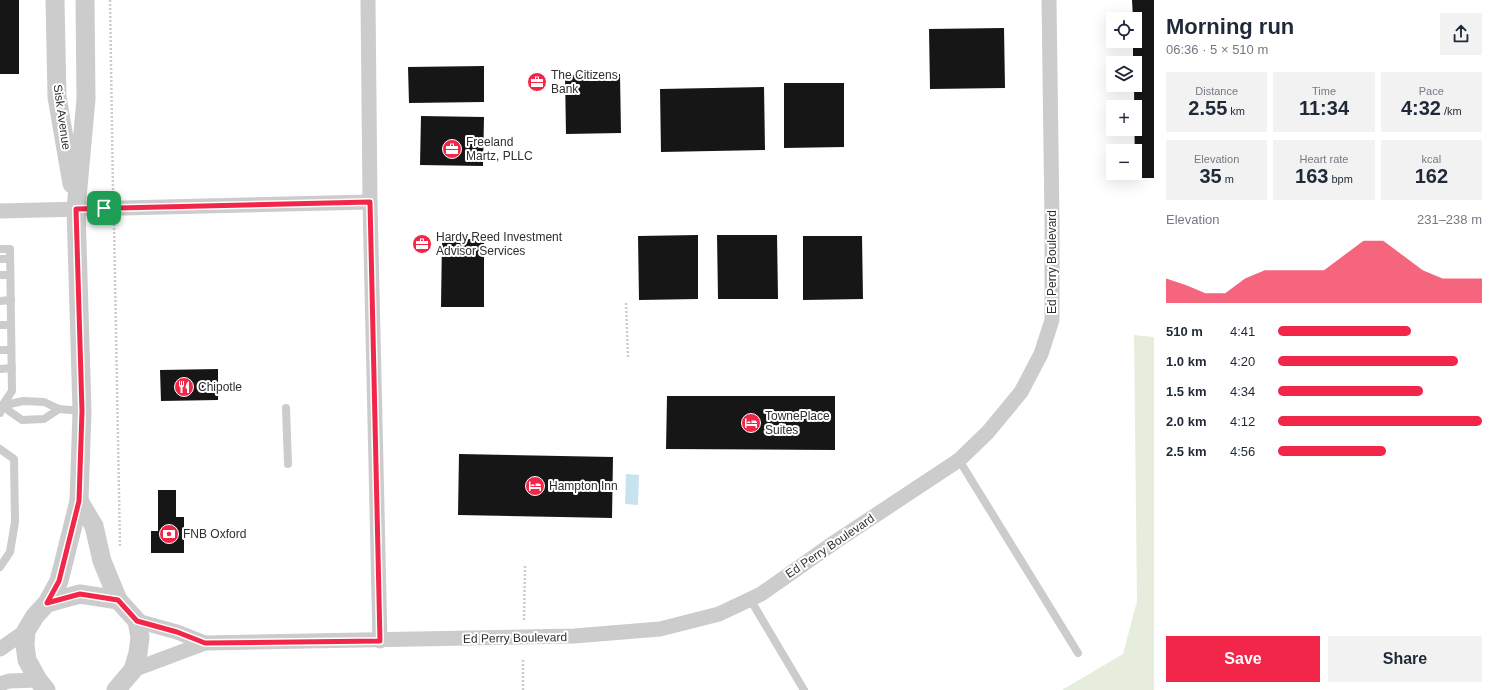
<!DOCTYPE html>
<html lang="en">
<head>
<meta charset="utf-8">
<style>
	:root { --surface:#fff; --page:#f2f2f3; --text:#1f2937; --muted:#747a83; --accent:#f12648 }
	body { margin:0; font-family:Arial,sans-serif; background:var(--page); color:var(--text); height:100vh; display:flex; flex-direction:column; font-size:15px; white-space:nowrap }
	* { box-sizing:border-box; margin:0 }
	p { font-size:13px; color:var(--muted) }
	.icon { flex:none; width:22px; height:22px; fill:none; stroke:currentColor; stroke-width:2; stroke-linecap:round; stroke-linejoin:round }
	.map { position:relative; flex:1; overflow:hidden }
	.drawer { display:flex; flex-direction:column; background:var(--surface); width:340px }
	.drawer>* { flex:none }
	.buttons { position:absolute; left:1106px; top:12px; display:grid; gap:8px }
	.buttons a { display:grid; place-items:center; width:36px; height:36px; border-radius:0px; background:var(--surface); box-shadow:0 4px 16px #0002; font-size:20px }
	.pin { position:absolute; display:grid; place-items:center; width:34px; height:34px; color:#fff; margin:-17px; border-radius:8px; box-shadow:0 2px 6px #0006 }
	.round { display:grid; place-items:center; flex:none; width:42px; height:42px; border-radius:0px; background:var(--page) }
	.headline { display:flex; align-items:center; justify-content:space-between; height:68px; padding:0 12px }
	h1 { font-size:22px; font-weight:600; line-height:30px }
	.figures { display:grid; grid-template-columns:repeat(3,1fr); gap:6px; height:68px; padding:4px 12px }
	.figures div { display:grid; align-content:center; border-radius:0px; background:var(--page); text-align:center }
	.figures b { font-size:20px; font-weight:600 }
	.figures small { font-size:11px; font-weight:400 }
	.figures p { font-size:11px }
	.chart { height:112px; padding:8px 12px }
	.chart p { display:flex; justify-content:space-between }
	.chart svg { width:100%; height:72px; margin-top:4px; fill:var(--accent); opacity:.7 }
	.action { display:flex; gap:8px; margin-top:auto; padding:8px 12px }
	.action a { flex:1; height:46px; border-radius:0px; background:var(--accent); color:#fff; font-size:16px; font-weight:600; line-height:46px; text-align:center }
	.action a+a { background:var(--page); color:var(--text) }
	ul { padding:0 12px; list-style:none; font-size:13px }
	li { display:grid; grid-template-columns:64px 48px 1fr; align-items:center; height:30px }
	li i { height:10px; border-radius:5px; background:var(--accent) }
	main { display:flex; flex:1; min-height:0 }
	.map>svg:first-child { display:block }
	.green { fill:#e7eddc }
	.water { fill:#c7e3ee }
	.building { fill:#161616 }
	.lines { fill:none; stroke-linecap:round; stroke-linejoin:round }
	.path { stroke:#ccc; stroke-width:2.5; stroke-dasharray:2 2; stroke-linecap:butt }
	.service { stroke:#ccc; stroke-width:8 }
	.minor { stroke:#ccc; stroke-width:15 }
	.tertiary { stroke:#ccc; stroke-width:19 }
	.route-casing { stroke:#fff; stroke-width:8 }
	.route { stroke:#f12648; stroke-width:5 }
	.labels { text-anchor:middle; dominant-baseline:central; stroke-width:4; stroke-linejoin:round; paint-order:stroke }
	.poi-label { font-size:12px; fill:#2f2f2f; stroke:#fff; text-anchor:start }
	.street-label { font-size:12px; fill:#2f2f2f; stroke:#fff }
</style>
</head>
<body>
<main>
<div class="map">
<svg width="1154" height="690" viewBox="0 0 1154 690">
	<rect width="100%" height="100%" fill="#fff"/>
	<!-- green -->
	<path class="green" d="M1134,335L1154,337V690H1062L1123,654L1137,601Z"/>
	<!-- water -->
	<path class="water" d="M626,474L639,475L638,505L625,504Z"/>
	<!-- building -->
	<g class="building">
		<rect x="0" y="0" width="19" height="74"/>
		<path d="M1132,0H1154V178H1135L1134,85H1135V63H1133V41H1135V19H1133Z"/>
		<path d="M1004,28L1005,88L930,89L929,29Z"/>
		<path d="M484,66V102L409,103L408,67Z"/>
		<path d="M620,74L621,133L566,134L565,75Z"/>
		<path d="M784,83H844V147L784,148Z"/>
		<path d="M764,87L765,150L661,152L660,89Z"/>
		<path d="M421,116L484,117L483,166L420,165Z"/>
		<path d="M698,235V299L639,300L638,236Z"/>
		<path d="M717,235H777L778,299H718Z"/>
		<path d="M803,236H862L863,299L803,300Z"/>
		<path d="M442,239H484V307H441Z"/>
		<path d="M218,369V400L161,401L160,370Z"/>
		<path d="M667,396H835V450L666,449Z"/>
		<path d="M459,454L613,457L612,518L458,515Z"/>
		<path d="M158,490H176V517H184V553H151V531H158Z"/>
	</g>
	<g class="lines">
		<!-- path -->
		<g class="path">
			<path d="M110,0L113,191"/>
			<path d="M114,224L120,547"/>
			<path d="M626,303L628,357"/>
			<path d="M524,620L525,566"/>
			<path d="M523,690V659"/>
		</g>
		<!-- service -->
		<g class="service">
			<path d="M0,249H10L12,391L2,406L0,413"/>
			<path d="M0,259H10"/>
			<path d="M0,275H10"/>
			<path d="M0,301L11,300"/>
			<path d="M0,325H11"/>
			<path d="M0,350H11"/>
			<path d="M0,369L12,368"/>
			<path d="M1,406L23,401L44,402L59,409L82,411"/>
			<path d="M2,406L22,420L44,419L59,409"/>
			<path d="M286,408L288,464"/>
			<path d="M0,449L14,459L15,522L10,552L0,567"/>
			<path d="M959,460L1078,653"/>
			<path d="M750,599L804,690"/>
		</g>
		<!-- minor -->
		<g class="minor">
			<path d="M368,0L370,202L380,641"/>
			<path d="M0,211L370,202"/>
			<path d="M137,621L177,632L205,643"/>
			<path d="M0,649L26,631"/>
			<path d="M133,670L205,643L574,636L660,629L719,614L761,594L835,542L959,460L988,432L1021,392L1041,354L1052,320V221L1049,0"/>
			<path d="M0,684L9,681L38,680"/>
		</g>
		<!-- tertiary -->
		<g class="tertiary">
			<path d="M55,0L57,97L72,184"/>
			<path d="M79,501L94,526L102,561L118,600L137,621L140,637L138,653L133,670L116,690"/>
			<path d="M47,603L80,594L118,600"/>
			<path d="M46,690L38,680L27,660L25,645L26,631L35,616L47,603L59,581L79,501L82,411L76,209L86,99L85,0"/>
		</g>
	</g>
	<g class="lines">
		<defs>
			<path id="route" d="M370,202L380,641L205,643L177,632L137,621L118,600L80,594L47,603L59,581L79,501L82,411L76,209Z"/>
		</defs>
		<!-- route casing -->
		<use href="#route" class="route-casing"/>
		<!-- route -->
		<use href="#route" class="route"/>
	</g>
	<!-- icons -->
	<defs>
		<symbol id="office-disc" viewBox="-11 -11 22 22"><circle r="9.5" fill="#f12648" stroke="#fff"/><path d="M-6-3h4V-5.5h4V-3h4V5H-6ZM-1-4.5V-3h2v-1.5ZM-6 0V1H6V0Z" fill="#fff"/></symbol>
		<symbol id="restaurant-disc" viewBox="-11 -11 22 22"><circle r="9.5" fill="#f12648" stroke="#fff"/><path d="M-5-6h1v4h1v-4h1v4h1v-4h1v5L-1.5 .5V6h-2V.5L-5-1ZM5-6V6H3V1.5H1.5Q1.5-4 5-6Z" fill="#fff"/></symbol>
		<symbol id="hotel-disc" viewBox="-11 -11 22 22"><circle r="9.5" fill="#f12648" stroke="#fff"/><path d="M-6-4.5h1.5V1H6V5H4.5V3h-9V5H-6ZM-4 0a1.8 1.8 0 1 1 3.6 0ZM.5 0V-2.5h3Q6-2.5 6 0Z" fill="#fff"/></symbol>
		<symbol id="bank-disc" viewBox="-11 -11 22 22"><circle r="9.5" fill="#f12648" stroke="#fff"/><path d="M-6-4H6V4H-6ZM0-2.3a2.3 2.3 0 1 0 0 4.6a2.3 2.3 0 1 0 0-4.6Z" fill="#fff"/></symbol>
	</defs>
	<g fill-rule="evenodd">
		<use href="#office-disc" x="526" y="71" width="22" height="22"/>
		<use href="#office-disc" x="441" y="138" width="22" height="22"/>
		<use href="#office-disc" x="411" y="233" width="22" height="22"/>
		<use href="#restaurant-disc" x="173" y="376" width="22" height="22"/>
		<use href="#hotel-disc" x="740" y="412" width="22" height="22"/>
		<use href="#hotel-disc" x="524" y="475" width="22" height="22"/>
		<use href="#bank-disc" x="158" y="523" width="22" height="22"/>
	</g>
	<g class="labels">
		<!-- poi labels -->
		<g class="poi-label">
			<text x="551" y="75">The Citizens<tspan x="551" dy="14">Bank</tspan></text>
			<text x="466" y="142">Freeland<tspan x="466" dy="14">Martz, PLLC</tspan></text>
			<text x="436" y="237">Hardy Reed Investment<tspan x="436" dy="14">Advisor Services</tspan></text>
			<text x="198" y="387">Chipotle</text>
			<text x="765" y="416">TownePlace<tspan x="765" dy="14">Suites</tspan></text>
			<text x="549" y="486">Hampton Inn</text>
			<text x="183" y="534">FNB Oxford</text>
		</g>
		<!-- street labels -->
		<g class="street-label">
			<text transform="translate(62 117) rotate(82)">Sisk Avenue</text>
			<text transform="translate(1052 262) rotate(-90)">Ed Perry Boulevard</text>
			<text transform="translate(830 546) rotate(-34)">Ed Perry Boulevard</text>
			<text transform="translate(515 638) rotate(-1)">Ed Perry Boulevard</text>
		</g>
	</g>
</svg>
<div class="buttons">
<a><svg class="icon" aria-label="locate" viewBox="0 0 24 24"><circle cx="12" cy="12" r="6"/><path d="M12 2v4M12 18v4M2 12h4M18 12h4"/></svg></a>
<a><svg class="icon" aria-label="layers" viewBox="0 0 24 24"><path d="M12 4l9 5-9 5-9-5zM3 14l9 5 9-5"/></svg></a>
<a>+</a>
<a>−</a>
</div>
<div class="pin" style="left:104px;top:208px;background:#1e9e55"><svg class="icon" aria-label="arrive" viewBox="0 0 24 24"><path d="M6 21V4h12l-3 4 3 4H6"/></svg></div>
</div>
<section class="drawer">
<div class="headline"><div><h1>Morning run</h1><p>06:36 · 5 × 510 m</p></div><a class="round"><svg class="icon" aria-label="share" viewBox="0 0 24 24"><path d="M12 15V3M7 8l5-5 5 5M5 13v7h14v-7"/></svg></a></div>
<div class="figures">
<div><p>Distance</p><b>2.55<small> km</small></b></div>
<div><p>Time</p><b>11:34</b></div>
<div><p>Pace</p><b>4:32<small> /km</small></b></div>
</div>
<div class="figures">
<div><p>Elevation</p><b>35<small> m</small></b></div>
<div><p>Heart rate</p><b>163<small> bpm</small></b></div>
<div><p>kcal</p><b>162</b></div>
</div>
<div class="chart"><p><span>Elevation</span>231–238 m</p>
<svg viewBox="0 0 160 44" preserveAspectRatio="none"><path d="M0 44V29L10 33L20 38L30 38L40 29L50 24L60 24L70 24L80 24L90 15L100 6L110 6L120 15L130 24L140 29L150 29L160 29V44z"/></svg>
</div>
<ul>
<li><b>510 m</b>4:41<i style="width:65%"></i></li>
<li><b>1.0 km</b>4:20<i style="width:88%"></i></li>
<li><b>1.5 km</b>4:34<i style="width:71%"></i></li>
<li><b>2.0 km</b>4:12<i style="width:100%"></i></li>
<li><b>2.5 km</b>4:56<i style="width:53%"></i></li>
</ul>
<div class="action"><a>Save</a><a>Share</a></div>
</section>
</main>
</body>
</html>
